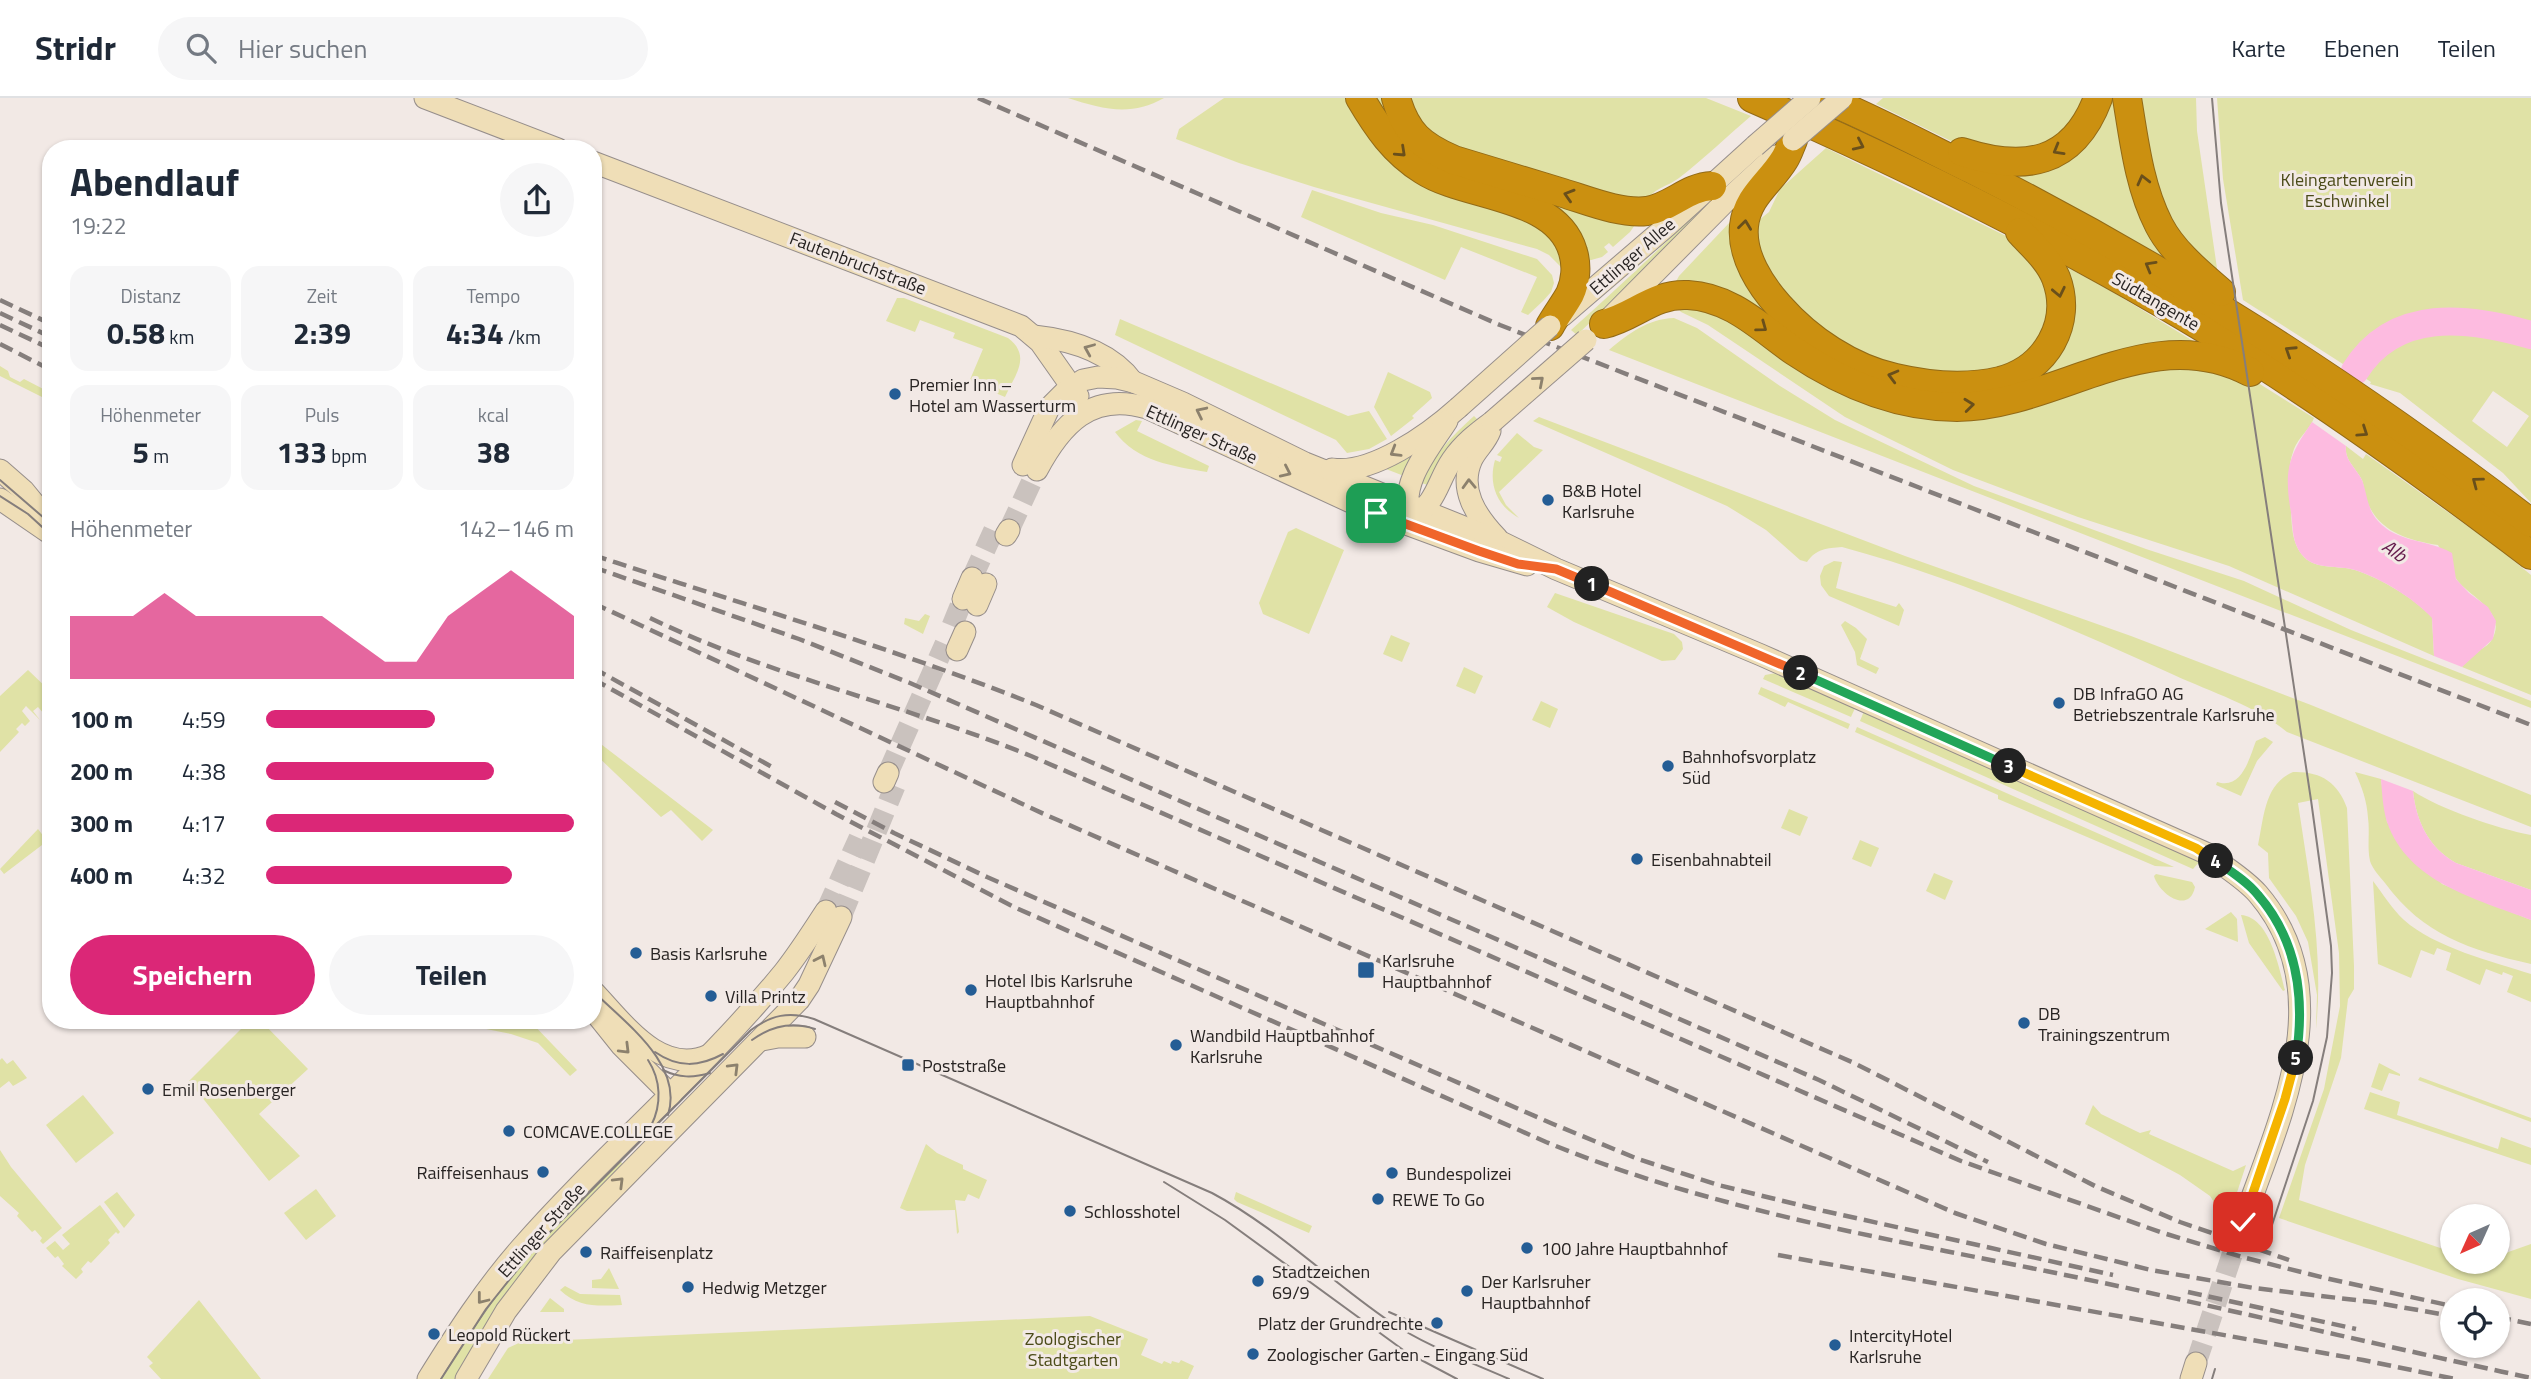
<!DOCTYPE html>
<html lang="de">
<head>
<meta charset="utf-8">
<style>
	:root { --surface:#fff; --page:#f6f6f7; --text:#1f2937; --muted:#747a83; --line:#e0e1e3; --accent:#db2777 }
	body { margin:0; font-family:"Titillium Web",sans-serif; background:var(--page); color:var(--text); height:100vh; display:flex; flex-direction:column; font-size:26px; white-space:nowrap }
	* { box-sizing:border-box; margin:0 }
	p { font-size:23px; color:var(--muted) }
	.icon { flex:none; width:38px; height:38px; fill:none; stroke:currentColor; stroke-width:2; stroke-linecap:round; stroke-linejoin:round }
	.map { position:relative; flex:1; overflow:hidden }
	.details { position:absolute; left:42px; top:42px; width:560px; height:889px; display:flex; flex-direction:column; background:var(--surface); border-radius:28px; box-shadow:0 2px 5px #0004 }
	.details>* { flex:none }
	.needle { width:46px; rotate:225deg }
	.buttons { position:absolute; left:2440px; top:1106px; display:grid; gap:14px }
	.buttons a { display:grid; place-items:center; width:70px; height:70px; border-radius:50%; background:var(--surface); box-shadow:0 2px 5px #0004; font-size:35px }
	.pin { position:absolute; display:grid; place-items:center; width:60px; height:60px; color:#fff; margin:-30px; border-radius:14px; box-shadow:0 4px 10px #0006 }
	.km { position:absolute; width:35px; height:35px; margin:-18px; border-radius:50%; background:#222; color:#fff; font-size:19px; line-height:35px; text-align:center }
	.round { display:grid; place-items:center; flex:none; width:74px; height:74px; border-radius:37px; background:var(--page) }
	.head { display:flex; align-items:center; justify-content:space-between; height:119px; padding:0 28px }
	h1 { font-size:38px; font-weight:700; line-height:52px }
	.figures { display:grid; grid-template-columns:repeat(3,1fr); gap:10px; height:119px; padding:7px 28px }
	.figures div { display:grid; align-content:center; border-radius:18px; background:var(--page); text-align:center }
	.figures b { font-size:30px; font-weight:700 }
	.figures small { font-size:19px; font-weight:400 }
	.figures p { font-size:19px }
	.chart { height:196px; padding:14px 28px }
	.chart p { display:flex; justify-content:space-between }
	.chart svg { width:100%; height:126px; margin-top:7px; fill:var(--accent); opacity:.7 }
	.button { display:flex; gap:14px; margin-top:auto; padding:14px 28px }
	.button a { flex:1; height:80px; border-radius:42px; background:var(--accent); color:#fff; font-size:28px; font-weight:700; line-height:80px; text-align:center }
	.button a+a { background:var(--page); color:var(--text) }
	ul { padding:0 28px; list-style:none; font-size:23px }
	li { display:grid; grid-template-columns:112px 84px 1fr; align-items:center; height:52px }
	li i { height:18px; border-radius:9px; background:var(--accent) }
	header { display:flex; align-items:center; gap:42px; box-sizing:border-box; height:98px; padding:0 35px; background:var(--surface); border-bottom:2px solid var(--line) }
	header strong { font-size:33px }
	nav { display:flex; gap:38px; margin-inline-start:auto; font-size:24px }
	.search { width:490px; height:63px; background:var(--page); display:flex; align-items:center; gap:18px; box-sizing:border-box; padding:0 24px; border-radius:38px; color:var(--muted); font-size:26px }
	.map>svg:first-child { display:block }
	.green { fill:#e0e2a6; fill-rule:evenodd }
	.water { fill:#fdbbe0 }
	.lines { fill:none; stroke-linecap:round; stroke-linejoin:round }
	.river { stroke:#fdbbe0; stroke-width:28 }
	.secondary-tunnel { stroke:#cac2be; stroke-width:21; stroke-dasharray:21 10; stroke-linecap:butt }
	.secondary-casing { stroke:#968e8b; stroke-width:23 }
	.highway-casing { stroke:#926a17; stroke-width:30 }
	.secondary { stroke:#efdeb7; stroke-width:21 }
	.highway { stroke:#cb9010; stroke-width:28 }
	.tram { stroke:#857e7c; stroke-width:2 }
	.rail { stroke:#857e7c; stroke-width:4.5; stroke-dasharray:14 7; stroke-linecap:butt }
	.secondary-bridge-casing { stroke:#968e8b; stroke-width:23; stroke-linecap:butt }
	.secondary-bridge { stroke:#efdeb7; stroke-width:21 }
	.oneway { stroke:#694f1b }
	.oneway2 { stroke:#8c816d }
	.split-1-casing { stroke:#fff; stroke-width:14 }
	.split-2-casing { stroke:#fff; stroke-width:14 }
	.split-3-casing { stroke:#fff; stroke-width:14 }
	.split-4-casing { stroke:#fff; stroke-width:14 }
	.split-5-casing { stroke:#fff; stroke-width:14 }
	.split-6-casing { stroke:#fff; stroke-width:14 }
	.split-1 { stroke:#f0652b; stroke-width:9 }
	.split-2 { stroke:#f0652b; stroke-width:9 }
	.split-3 { stroke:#22a559; stroke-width:9 }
	.split-4 { stroke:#f5b400; stroke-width:9 }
	.split-5 { stroke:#22a559; stroke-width:9 }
	.split-6 { stroke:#f5b400; stroke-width:9 }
	.poi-dot { fill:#245d95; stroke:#f2e9e5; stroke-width:2.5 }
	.labels { text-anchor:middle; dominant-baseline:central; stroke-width:6; stroke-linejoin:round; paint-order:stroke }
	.park-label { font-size:18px; fill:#4b4b18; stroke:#f2e9e5 }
	.street-label { font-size:18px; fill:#282423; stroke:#f2e9e5 }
	.poi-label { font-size:18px; fill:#282423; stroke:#f2e9e5; text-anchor:start }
	.water-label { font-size:19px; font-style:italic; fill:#651c4c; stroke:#f2e9e5 }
</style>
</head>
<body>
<header>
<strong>Stridr</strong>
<div class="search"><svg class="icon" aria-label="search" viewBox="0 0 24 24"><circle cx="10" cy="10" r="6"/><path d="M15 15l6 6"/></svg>Hier suchen</div>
<nav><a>Karte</a><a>Ebenen</a><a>Teilen</a></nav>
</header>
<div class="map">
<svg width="2531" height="1281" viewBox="0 0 2531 1281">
	<rect width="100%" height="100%" fill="#f2e9e5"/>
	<!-- green -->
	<g class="green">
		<path d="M1068,0H1164C1131,19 1102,11 1068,0Z"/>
		<path d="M1224,0H1352L1561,140L1562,170L1549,157L1537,151L1314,89L1239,65L1176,41L1179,31Z"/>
		<path d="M1369,0H1389C1399,41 1419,54 1456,70L1616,117L1639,121L1630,134L1613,149L1609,145L1604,149L1608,154L1602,159L1584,164C1580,149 1575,133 1563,121C1535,92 1461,90 1424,66C1398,49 1384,26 1369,0Z"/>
		<path d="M1405,0H1706L1751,18C1727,38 1704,61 1679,80C1665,90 1655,89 1644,105L1431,43Z"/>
		<path d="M1883,0H2091L2086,15L2034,57L1953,44L1876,6Z"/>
		<path d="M2106,0H2120L2173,164L2013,76Z"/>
		<path d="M2134,0H2196L2197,33L2219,184L2158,105Z"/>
		<path d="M2217,0H2531V405L2503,375L2400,295L2370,286L2371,284L2243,202L2223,81ZM2493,293L2529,318L2507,349L2472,323Z"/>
		<path d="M1826,50L2008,139L2045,172L2054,224L2018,268L1938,280L1850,256L1770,187L1752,121L1759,122L1769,114L1780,91Z"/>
		<path d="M1765,52L1768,53L1577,237L1571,232C1637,173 1700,111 1765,52Z"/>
		<path d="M1312,92L1381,115L1433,127L1537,161L1552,177L1554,185L1551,194L1543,203L1528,217L1521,214L1537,179L1461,149L1445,182L1301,119Z"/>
		<path d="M1737,121C1738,127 1737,131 1737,137C1737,151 1742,165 1748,177C1789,257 1906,311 1994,291C2017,285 2037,277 2053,258C2065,241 2071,218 2067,197C2065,185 2059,174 2055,163L2106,190L2208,252C2183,252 2159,248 2134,254C2062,269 1999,312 1922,300C1897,296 1869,288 1846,277C1787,248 1743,188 1672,191L1679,178L1730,124Z"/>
		<path d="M897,200H904L1008,240C1032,258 1015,277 1005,299L969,284L983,251L953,240L955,235L920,222L915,234L886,223Z"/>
		<path d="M1673,205H1701L1858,296L2166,266L2206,271L2255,283L2314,320C2310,331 2298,340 2294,351C2286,372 2290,392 2291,414C2292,430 2292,446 2304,459C2316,472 2339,467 2355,472C2382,481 2412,499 2432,519L2434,558L2229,468L2078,419L1953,372L1845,319L1708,227L1681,214Z"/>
		<path d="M1674,220L1697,230L1780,288L1835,322L1974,388L2146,451L2244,483L2351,532L2531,603V610L1609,252C1629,235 1648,221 1674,220Z"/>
		<path d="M1120,221L1348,318L1369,313L1387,341L1369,351L1347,355L1336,342L1115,237Z"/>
		<path d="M0,268L8,273L10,279L20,284L24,281L51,295V326L44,320L50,303L0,278Z"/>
		<path d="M1388,274L1430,294L1432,300L1412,318L1414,320L1391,338L1374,309Z"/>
		<path d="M1474,318L1479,323L1428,387L1421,385C1433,357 1452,338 1474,318Z"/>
		<path d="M1539,319L1905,458L2131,538L2311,607L2531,697V729L2287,634C2256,608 2211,594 2174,577C2065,528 1957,480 1842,449C1827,450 1816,451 1807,464L1800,462L1766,432L1727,408L1533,323Z"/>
		<path d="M1136,322L1142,323L1137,333L1209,368L1207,374C1173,368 1137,364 1115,334Z"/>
		<path d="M1517,335L1534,349L1543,352L1499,394L1506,407L1519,420C1497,408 1488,386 1495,362L1500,364L1502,359L1497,357Z"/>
		<path d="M2346,348L2363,361L2366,356L2497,449L2531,477V597L2462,569C2465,565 2469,559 2473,556C2480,551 2486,550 2491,543C2509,515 2471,500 2457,482C2450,471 2444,458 2438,447C2406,442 2376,433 2365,398C2364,393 2364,387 2362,382C2356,370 2344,362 2346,348Z"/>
		<path d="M1416,349L1404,378L1386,371Z"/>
		<path d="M1296,430L1344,452L1309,536L1263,516L1259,505L1288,434Z"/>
		<path d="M1834,463L1842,464L1836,490L1896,509L1899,505L1904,512L1899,528L1829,498L1821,487L1820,478L1824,468Z"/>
		<path d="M1555,495L1674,536L1682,544L1683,551L1675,562L1662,563L1574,524L1547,509Z"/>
		<path d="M925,516L930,518L923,536L904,526L905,520L919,523Z"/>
		<path d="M1845,523L1856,530L1867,541L1860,561L1879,570L1876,576L1857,567L1855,554L1841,527Z"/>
		<path d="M1391,537L1410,545L1402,564L1383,556Z"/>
		<path d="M1464,569L1483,578L1475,596L1456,588Z"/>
		<path d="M28,572L51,594V611L45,617L38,609L33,613L40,622L26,608L22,613L30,623L25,628L22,625L16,631L19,634L0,654V598Z"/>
		<path d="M1776,575L1855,610L1851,619L1763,581L1765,577Z"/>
		<path d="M1761,589L1850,626L1848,631L1788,604L1785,609L1758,596Z"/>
		<path d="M1541,603L1558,611L1550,630L1532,622Z"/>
		<path d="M1864,613L2200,763L2193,771L1860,623Z"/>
		<path d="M1857,629L2174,769L2155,768L1998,701V697L1855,634Z"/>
		<path d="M2265,639L2273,644L2257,663L2241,698L2216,687L2217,684C2242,692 2249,661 2256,643Z"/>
		<path d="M593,640L713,732L702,743L671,712L661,719L593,654Z"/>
		<path d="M2293,674C2320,673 2338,684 2347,710L2354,868V891L2348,901L2341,960L2305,1067L2299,1102L2452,1154V1164H2497V1158L2531,1146V1201L2458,1181L2279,1120L2324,991L2340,908L2339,855L2318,701L2298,705C2309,780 2324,855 2316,931L2317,897L2308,844L2296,818L2269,780L2268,755L2258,747C2264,720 2264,686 2293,674Z"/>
		<path d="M2355,674L2381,681L2387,724L2442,786L2531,822V866C2470,852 2423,837 2385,785C2380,779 2372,770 2370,763C2367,749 2370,734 2368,720C2367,703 2362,689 2355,674Z"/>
		<path d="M2413,693C2440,711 2499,731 2531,737V792L2456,765C2429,750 2416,723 2413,693Z"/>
		<path d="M1789,711L1808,719L1800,738L1781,730Z"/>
		<path d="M38,731L51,748V759L42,747L4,776L0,771Z"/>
		<path d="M1860,742L1879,750L1871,769L1852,761Z"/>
		<path d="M1934,775L1953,783L1945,802L1926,793Z"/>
		<path d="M2156,776L2192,784L2195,789C2189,817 2159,796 2154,778Z"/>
		<path d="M2373,783C2383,796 2392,811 2404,822C2434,849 2493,864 2531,876V904L2507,894L2513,878L2503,874L2502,877L2486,871L2480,887L2446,872L2451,855L2437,850L2434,857L2421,852L2411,880L2378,866Z"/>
		<path d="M2231,814L2237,821L2238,844L2205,831Z"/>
		<path d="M2241,817C2270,819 2279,870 2285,892L2283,893L2249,845Z"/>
		<path d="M250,922H260L308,971L259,1016L300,1058L269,1083L189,983Z"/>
		<path d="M441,922H529L577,972L570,978L538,945L511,936Z"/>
		<path d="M2,960L7,966L13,962L27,980L13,988L9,983L0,990V962Z"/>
		<path d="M2379,965L2400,976V978L2389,975L2382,993L2371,989Z"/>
		<path d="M2420,979L2531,1020V1024L2418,982Z"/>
		<path d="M2370,994L2400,1004L2397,1017L2498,1051L2501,1039L2531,1050V1067L2364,1011Z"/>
		<path d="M83,997L114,1035L76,1065L46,1027Z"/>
		<path d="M2093,1007L2101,1016L2140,1035L2151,1032L2149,1036L2233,1073L2246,1067L2229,1119L2222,1116L2210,1098L2180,1077L2085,1026Z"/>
		<path d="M926,1046L937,1055L963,1067V1071L987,1082L979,1101L968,1096L965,1103L955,1102L959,1134L957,1136L955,1112L907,1113L900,1110Z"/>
		<path d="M0,1052L11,1069L62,1130L43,1146L40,1143L42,1140L35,1132L32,1134L17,1118L19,1115L0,1098Z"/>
		<path d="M617,1060L627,1070L462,1281H433L513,1169Z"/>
		<path d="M316,1091L336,1118L306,1142L284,1115Z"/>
		<path d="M117,1094L135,1117L124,1130L104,1104Z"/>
		<path d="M1236,1094L1312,1128L1309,1135L1237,1104L1234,1101Z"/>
		<path d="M100,1107L120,1134L118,1136L116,1134L108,1142L110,1145L91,1165L88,1163L81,1171L83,1174L76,1181L62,1168L64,1166L58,1158L55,1160L46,1150L55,1143L63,1152L70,1146L62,1137Z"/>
		<path d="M609,1170L619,1191L592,1190V1182L601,1181Z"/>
		<path d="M565,1188L580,1196L620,1197L622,1207C598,1208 579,1210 560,1192Z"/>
		<path d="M550,1200L564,1211V1214H540Z"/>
		<path d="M199,1202L261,1281H161L149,1268L153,1265L147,1259Z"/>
		<path d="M1090,1218L1148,1241L1141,1257L1162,1266L1164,1263L1171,1266L1172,1263L1179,1265L1181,1262L1194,1268L1188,1281H488L508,1250L521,1244Z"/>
	</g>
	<!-- water -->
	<g class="water">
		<path d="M2312,324L2346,348C2344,362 2356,370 2362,382C2367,395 2367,411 2378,423C2397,445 2428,441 2452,455L2456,481L2469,495L2488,509L2496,523L2493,541L2462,569L2434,558L2432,520C2412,499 2382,481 2355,472C2339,467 2316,472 2304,459C2290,444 2294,427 2290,409C2284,370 2290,356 2312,324Z"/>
		<path d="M2381,681L2413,693C2416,723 2429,750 2456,765L2531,792V822C2477,801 2408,785 2387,724C2383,711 2382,695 2381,681Z"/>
	</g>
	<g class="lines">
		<!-- river -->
		<path class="river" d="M2355,273C2395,209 2468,219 2531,237"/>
		<!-- secondary-tunnel -->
		<g class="secondary-tunnel">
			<path d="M1009,432L1037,372"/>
			<path d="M972,480L994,432"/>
			<path d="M952,528L963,501"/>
			<path d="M888,675L945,546"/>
			<path d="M826,813L859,740"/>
			<path d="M841,819L895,688"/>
			<path d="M2196,1265L2243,1124"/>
		</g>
		<defs>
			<g id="secondary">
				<path d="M425,0L558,51"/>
				<path d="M593,64L1021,228L1040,244L1078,298"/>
				<path d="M1562,218L1668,127L1755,48"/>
				<path d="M1611,219L1724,105L1775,58"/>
				<path d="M1034,238C1072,242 1110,253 1133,284"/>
				<path d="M1490,333C1486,344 1477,351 1472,361C1458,391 1476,418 1497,440"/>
				<path d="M1023,367L1049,310L1064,295L1083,282L1098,279L1117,280L1134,284L1183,305L1305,365L1501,444L1556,471L1761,557L2208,756C2224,769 2244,780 2258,796C2342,894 2279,1021 2243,1124"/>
				<path d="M1332,371C1372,377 1429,336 1458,310"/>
				<path d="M0,372L24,393L51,426"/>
				<path d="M1037,372C1061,327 1091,293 1147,310L1368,412L1479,453L1527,467"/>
				<path d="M0,401L51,436"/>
				<path d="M1412,419C1437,405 1437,384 1452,362C1463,346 1477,335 1492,324"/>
				<path d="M1410,420C1399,385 1429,351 1447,323"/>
				<path d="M1006,437L1009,432"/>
				<path d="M963,501L972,480"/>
				<path d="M977,507L986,486"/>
				<path d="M957,552L965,534"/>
				<path d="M884,684L888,675"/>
				<path d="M593,893C623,924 660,979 709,957"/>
				<path d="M593,912L621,947L671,997"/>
				<path d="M762,942L778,939H805"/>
				<path d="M428,1281C456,1236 485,1191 520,1151C604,1055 703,973 784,874C799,855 813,833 826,813"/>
				<path d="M466,1281L506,1213L551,1154L799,902L809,887L841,819"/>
				<path d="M2191,1281L2196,1265"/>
			</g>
			<g id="highway">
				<path d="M1360,0C1377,29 1394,54 1423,72C1466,100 1557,96 1573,154C1577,167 1576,183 1570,196C1564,207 1556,217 1550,228"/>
				<path d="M1396,0C1406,35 1421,48 1454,62C1490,73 1527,84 1563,95C1589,103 1620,116 1647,113C1672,109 1687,89 1712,88"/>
				<path d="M1752,0C1928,77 2101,163 2263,267C2355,326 2444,391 2531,457"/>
				<path d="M1823,0C1874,21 1922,47 1971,71C2173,173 2352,288 2531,425"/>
				<path d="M2127,0C2134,42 2139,88 2159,127C2173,154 2199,175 2221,194"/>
				<path d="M1793,42C1790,49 1788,56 1784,62C1770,85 1747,98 1744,128C1741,158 1761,188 1779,208C1809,242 1851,270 1895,280C1929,288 1966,291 2000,283C2046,271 2073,225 2056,180C2049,162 2033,148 2020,134"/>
				<path d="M1962,54C2024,74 2073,67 2098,0"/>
				<path d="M1604,226C1634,219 1654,195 1688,197C1731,199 1761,230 1794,253C1843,286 1897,309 1957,309C2058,308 2149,221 2250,274"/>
			</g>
		</defs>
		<!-- secondary casing -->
		<use href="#secondary" class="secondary-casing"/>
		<!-- highway casing -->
		<use href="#highway" class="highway-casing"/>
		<!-- secondary -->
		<use href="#secondary" class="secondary"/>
		<!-- highway -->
		<use href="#highway" class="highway"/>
		<!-- tram -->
		<g class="tram">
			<path d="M2212,0L2221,105L2311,702L2331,848L2332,875L2327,939L2313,1003L2270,1133"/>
			<path d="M0,382L51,426"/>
			<path d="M0,398L28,416L51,437"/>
			<path d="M593,893C625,925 684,966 668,1017"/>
			<path d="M752,942C771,928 792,923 815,931"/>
			<path d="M655,954C678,970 699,969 723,956"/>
			<path d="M648,962C661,982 662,1006 651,1028"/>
			<path d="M663,972C679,980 693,980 710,975"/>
			<path d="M1164,1084L1225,1122L1406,1254L1457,1281"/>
			<path d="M1389,1214L1543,1281"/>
			<path d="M441,1281L486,1211L538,1146L751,932C771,917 789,913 814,921L1212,1095C1276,1129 1329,1182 1389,1223C1426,1248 1468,1263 1509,1281"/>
			<path d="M2212,1281L2215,1271"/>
		</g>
		<!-- rail -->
		<g class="rail">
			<path d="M978,0L1500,227L2531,627"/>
			<path d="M0,202L51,226"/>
			<path d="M0,215L51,239"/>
			<path d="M0,227L51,251"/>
			<path d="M0,246L51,272"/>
			<path d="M593,457C741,506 891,549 1036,607L1854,965L2095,1088L2180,1124L2289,1162"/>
			<path d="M593,469L799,541L910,585L1819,982L1988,1064"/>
			<path d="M593,505L1044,716L1955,1115L2046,1146L2151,1172L2254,1190L2372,1204L2452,1218"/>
			<path d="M650,520C772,579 906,607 1031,658L1961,1063L2160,1134L2242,1159L2325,1180L2452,1208"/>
			<path d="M593,570L774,670"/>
			<path d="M593,581L836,716L1014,809L1546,1044C1706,1110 1877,1139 2046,1173C2208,1206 2369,1245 2531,1280"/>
			<path d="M835,704L894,735L987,779L1553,1026L1638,1061L1718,1087L1824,1113L2113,1177"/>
			<path d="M1778,1157L2363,1262L2455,1281"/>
			<path d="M2188,1194L2356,1231"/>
			<path d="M2497,1219L2531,1226"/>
		</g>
		<defs>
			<g id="secondary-bridge">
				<path d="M1793,42L1842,0"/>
				<path d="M1755,48L1810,0"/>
				<path d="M1458,310L1550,228"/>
				<path d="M1492,324L1586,242"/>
			</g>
		</defs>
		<!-- secondary-bridge casing -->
		<use href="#secondary-bridge" class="secondary-bridge-casing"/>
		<!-- secondary-bridge -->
		<use href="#secondary-bridge" class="secondary-bridge"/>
	</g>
	<!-- one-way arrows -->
	<defs><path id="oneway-chevron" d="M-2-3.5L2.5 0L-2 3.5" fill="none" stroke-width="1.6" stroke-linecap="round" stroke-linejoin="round" transform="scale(1.75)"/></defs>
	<g class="oneway">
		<use href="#oneway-chevron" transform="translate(1859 47) rotate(25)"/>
		<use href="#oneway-chevron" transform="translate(2058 52) rotate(150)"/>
		<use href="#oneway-chevron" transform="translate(1401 54) rotate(43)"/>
		<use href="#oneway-chevron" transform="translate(2143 82) rotate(-104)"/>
		<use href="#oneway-chevron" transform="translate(1569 97) rotate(-163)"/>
		<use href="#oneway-chevron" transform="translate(1745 127) rotate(-83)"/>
		<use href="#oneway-chevron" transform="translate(2150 168) rotate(-150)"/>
		<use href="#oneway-chevron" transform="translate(2059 194) rotate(78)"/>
		<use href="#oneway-chevron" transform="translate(1762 229) rotate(36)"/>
		<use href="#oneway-chevron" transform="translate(2290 253) rotate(-147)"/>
		<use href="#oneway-chevron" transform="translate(1893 278) rotate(-165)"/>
		<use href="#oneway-chevron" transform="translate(1969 307) rotate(-6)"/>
		<use href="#oneway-chevron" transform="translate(2363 334) rotate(34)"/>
		<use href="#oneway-chevron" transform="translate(2477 384) rotate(-143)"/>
	</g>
	<g class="oneway2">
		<use href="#oneway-chevron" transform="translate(1089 251) rotate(-157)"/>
		<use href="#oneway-chevron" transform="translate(1539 283) rotate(-41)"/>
		<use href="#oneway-chevron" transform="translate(1201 314) rotate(-154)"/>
		<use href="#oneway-chevron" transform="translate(1395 354) rotate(149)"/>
		<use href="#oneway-chevron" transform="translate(1286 374) rotate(25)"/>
		<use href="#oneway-chevron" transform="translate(1469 386) rotate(-92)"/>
		<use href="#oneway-chevron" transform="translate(821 862) rotate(-65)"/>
		<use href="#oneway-chevron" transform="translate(625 951) rotate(45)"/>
		<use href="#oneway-chevron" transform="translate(734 970) rotate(-45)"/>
		<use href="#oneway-chevron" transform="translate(619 1084) rotate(-45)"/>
		<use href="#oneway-chevron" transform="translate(482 1201) rotate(128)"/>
	</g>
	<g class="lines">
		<defs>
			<path id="split-1" d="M1376,415L1479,453L1518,466L1556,471L1592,486"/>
			<path id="split-2" d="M1592,486L1801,575"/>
			<path id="split-3" d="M1801,575L2009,668"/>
			<path id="split-4" d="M2009,668L2196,750L2216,763"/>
			<path id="split-5" d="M2216,763C2230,773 2247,783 2258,797C2298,843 2305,902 2296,960"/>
			<path id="split-6" d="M2243,1124L2285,1001L2296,960"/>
		</defs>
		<!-- split-1 casing -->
		<use href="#split-1" class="split-1-casing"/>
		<!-- split-2 casing -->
		<use href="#split-2" class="split-2-casing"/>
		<!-- split-3 casing -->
		<use href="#split-3" class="split-3-casing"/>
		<!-- split-4 casing -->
		<use href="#split-4" class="split-4-casing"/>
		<!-- split-5 casing -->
		<use href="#split-5" class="split-5-casing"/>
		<!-- split-6 casing -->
		<use href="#split-6" class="split-6-casing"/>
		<!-- split-1 -->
		<use href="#split-1" class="split-1"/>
		<!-- split-2 -->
		<use href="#split-2" class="split-2"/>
		<!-- split-3 -->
		<use href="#split-3" class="split-3"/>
		<!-- split-4 -->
		<use href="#split-4" class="split-4"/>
		<!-- split-5 -->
		<use href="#split-5" class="split-5"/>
		<!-- split-6 -->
		<use href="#split-6" class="split-6"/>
	</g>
	<!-- markers -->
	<g class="poi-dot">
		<circle cx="895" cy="296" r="7"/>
		<circle cx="1548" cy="402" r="7"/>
		<circle cx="2059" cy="605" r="7"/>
		<circle cx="1668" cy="668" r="7"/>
		<circle cx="1637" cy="761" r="7"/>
		<circle cx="636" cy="855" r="7"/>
		<rect x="1357" y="863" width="18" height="18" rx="3.5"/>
		<circle cx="971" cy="892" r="7"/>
		<circle cx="711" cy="898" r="7"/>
		<circle cx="2024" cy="925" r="7"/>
		<circle cx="1176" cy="947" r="7"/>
		<rect x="901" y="960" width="14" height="14" rx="3.5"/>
		<circle cx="148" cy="991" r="7"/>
		<circle cx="509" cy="1033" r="7"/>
		<circle cx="543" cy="1074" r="7"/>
		<circle cx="1392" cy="1075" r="7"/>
		<circle cx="1378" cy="1101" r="7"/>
		<circle cx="1070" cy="1113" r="7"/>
		<circle cx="1527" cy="1150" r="7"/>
		<circle cx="586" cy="1154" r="7"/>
		<circle cx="1258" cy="1183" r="7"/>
		<circle cx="688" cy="1189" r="7"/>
		<circle cx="1467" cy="1193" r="7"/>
		<circle cx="1437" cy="1225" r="7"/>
		<circle cx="434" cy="1236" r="7"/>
		<circle cx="1835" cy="1247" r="7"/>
		<circle cx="1253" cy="1256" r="7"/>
	</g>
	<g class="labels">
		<!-- park labels -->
		<g class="park-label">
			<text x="2347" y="81">Kleingartenverein<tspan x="2347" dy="21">Eschwinkel</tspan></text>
			<text x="1073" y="1240">Zoologischer<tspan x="1073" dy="21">Stadtgarten</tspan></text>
		</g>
		<!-- street labels -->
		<g class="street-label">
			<text transform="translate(1632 158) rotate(-41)">Ettlinger Allee</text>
			<text transform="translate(858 165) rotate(21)">Fautenbruchstraße</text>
			<text transform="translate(2156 203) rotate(30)">Südtangente</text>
			<text transform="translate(1202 336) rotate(24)">Ettlinger Straße</text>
			<text transform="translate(541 1132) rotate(-48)">Ettlinger Straße</text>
		</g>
		<!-- poi labels -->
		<g class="poi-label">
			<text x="909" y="286">Premier Inn –<tspan x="909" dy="21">Hotel am Wasserturm</tspan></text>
			<text x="1562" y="392">B&amp;B Hotel<tspan x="1562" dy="21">Karlsruhe</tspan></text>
			<text x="2073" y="595">DB InfraGO AG<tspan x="2073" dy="21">Betriebszentrale Karlsruhe</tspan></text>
			<text x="1682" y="658">Bahnhofsvorplatz<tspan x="1682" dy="21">Süd</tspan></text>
			<text x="1651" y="761">Eisenbahnabteil</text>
			<text x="650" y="855">Basis Karlsruhe</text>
			<text x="1382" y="862">Karlsruhe<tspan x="1382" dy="21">Hauptbahnhof</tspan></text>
			<text x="985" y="882">Hotel Ibis Karlsruhe<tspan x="985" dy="21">Hauptbahnhof</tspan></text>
			<text x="725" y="898">Villa Printz</text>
			<text x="2038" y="915">DB<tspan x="2038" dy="21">Trainingszentrum</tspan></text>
			<text x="1190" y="937">Wandbild Hauptbahnhof<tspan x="1190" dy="21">Karlsruhe</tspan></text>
			<text x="922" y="967">Poststraße</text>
			<text x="162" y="991">Emil Rosenberger</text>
			<text x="523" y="1033">COMCAVE.COLLEGE</text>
			<text x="529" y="1074" text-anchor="end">Raiffeisenhaus</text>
			<text x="1406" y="1075">Bundespolizei</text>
			<text x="1392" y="1101">REWE To Go</text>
			<text x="1084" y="1113">Schlosshotel</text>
			<text x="1541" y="1150">100 Jahre Hauptbahnhof</text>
			<text x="600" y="1154">Raiffeisenplatz</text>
			<text x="1272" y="1173">Stadtzeichen<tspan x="1272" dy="21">69/9</tspan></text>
			<text x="1481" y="1183">Der Karlsruher<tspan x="1481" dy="21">Hauptbahnhof</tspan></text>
			<text x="702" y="1189">Hedwig Metzger</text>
			<text x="1423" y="1225" text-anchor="end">Platz der Grundrechte</text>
			<text x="448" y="1236">Leopold Rückert</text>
			<text x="1849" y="1237">IntercityHotel<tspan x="1849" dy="21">Karlsruhe</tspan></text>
			<text x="1267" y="1256">Zoologischer Garten - Eingang Süd</text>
		</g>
		<!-- water labels -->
		<g class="water-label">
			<text transform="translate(2395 452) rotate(36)">Alb</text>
		</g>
	</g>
</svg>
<div class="buttons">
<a><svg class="needle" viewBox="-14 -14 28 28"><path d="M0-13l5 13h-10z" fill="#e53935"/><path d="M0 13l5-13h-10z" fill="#747a83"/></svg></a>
<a><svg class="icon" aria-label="locate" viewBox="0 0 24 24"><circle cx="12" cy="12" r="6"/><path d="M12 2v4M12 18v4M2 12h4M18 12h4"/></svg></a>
</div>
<div class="pin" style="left:1376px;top:415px;background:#1e9e55"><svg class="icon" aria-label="arrive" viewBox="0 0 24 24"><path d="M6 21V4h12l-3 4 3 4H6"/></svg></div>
<div class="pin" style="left:2243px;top:1124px;background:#d93025"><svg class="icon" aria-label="check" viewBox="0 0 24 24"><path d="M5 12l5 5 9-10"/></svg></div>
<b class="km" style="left:1592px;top:486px">1</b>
<b class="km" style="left:1801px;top:575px">2</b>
<b class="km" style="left:2009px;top:668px">3</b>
<b class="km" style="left:2216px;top:763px">4</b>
<b class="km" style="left:2296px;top:960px">5</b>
<section class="details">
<div class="head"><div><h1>Abendlauf</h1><p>19:22</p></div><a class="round"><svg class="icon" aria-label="share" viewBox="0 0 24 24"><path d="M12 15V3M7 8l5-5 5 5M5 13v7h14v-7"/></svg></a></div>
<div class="figures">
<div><p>Distanz</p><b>0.58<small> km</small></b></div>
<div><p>Zeit</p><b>2:39</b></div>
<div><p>Tempo</p><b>4:34<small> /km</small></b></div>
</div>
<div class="figures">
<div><p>Höhenmeter</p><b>5<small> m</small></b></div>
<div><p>Puls</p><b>133<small> bpm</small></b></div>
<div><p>kcal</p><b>38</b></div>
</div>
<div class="chart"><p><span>Höhenmeter</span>142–146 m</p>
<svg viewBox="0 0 160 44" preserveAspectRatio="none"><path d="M0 44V22L10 22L20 22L30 14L40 22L50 22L60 22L70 22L80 22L90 30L100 38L110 38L120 22L130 14L140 6L150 14L160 22V44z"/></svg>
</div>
<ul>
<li><b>100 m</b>4:59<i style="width:55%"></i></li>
<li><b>200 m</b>4:38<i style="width:74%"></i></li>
<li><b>300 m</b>4:17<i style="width:100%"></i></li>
<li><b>400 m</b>4:32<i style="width:80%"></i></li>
</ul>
<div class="button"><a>Speichern</a><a>Teilen</a></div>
</section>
</div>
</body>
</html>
